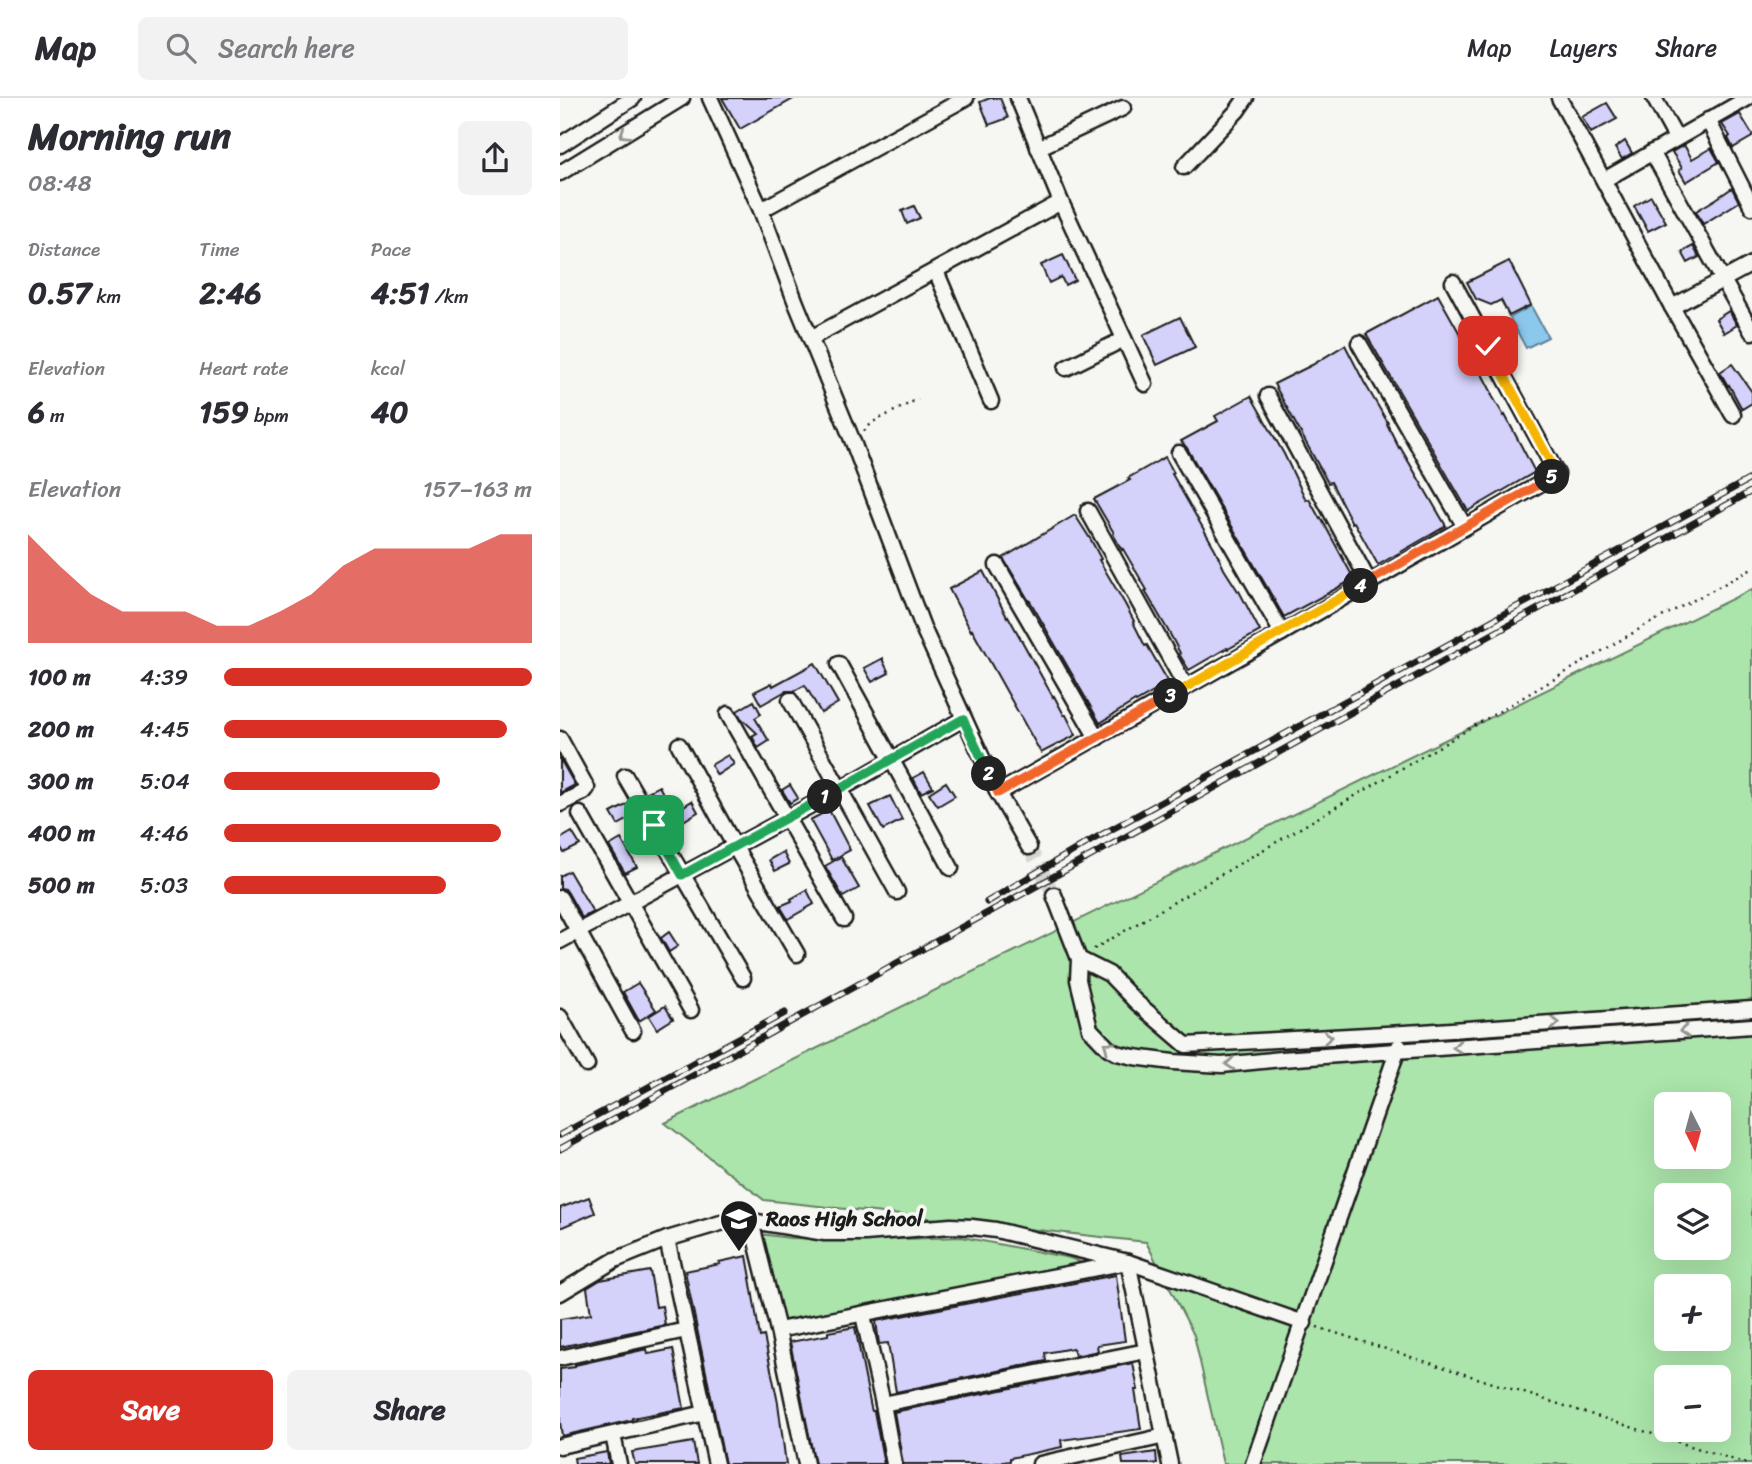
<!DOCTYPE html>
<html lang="en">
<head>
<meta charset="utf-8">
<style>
	:root { --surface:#fff; --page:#f2f2f3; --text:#2b2b33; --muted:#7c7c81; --line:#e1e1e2; --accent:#d93025 }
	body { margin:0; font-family:Sriracha,sans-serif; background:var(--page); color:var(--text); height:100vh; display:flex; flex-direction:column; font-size:26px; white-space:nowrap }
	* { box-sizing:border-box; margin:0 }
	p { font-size:23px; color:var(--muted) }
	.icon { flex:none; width:38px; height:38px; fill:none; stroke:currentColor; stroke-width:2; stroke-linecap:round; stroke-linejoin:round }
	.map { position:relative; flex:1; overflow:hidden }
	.drawer { display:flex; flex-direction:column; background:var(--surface); width:560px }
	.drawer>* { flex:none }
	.needle { width:46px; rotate:174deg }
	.buttons { position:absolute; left:1094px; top:994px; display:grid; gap:14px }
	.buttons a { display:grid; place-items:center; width:77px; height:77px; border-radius:10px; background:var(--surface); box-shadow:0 7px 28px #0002; font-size:35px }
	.pin { position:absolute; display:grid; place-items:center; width:60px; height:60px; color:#fff; margin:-30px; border-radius:14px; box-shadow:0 4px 10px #0006 }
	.km { position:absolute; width:35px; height:35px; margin:-18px; border-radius:50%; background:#222; color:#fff; font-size:19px; line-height:35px; text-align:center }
	.round { display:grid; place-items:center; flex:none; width:74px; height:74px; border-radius:10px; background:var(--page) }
	.summary { display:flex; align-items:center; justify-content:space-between; height:119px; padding:0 28px }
	h1 { font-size:38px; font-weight:800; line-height:52px }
	.metrics { display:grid; grid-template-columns:repeat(3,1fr); gap:10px; height:119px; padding:7px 28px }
	.metrics div { display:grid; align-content:center }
	.metrics b { font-size:30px; font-weight:800 }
	.metrics small { font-size:19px; font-weight:400 }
	.metrics p { font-size:19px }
	.chart { height:196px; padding:14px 28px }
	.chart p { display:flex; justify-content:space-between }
	.chart svg { width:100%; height:126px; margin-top:7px; fill:var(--accent); opacity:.7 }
	.cta { display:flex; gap:14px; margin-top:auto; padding:14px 28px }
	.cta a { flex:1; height:80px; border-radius:10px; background:var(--accent); color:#fff; font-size:28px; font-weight:800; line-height:80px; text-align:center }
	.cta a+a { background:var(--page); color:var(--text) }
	ul { padding:0 28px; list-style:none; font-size:23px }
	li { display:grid; grid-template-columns:112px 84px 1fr; align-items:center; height:52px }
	li i { height:18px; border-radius:9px; background:var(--accent) }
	header { display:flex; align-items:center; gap:42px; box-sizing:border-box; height:98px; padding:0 35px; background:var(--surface); border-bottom:2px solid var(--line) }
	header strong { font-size:33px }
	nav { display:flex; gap:38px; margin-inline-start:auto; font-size:24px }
	.search { width:490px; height:63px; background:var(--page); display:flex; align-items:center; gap:18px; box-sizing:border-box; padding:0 24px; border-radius:10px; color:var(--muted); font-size:26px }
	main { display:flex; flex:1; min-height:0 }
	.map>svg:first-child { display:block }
	.green { fill:#abe5ab; stroke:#648064; stroke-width:2; fill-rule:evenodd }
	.water { fill:#8cc7ec; stroke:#5f8399; stroke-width:2 }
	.building { fill:#d4d1fa; stroke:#1c1c1c; stroke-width:2 }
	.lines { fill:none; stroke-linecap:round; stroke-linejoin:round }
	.minor-tunnel { stroke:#d5d5d2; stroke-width:14; stroke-dasharray:14 7; stroke-linecap:butt }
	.minor-casing { stroke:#1c1c1c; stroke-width:19 }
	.path { stroke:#1c1c1c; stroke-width:2.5; stroke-dasharray:2 5; stroke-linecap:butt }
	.minor { stroke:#f6f6f2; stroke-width:14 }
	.rail-casing { stroke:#1c1c1c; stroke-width:7 }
	.rail { stroke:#f6f6f2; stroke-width:4.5; stroke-dasharray:13; stroke-linecap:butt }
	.oneway { stroke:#949492 }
	.split-1-casing { stroke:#fff; stroke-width:14 }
	.split-2-casing { stroke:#fff; stroke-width:14 }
	.split-3-casing { stroke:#fff; stroke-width:14 }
	.split-4-casing { stroke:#fff; stroke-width:14 }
	.split-5-casing { stroke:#fff; stroke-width:14 }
	.split-6-casing { stroke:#fff; stroke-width:14 }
	.split-1 { stroke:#22a559; stroke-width:9 }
	.split-2 { stroke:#22a559; stroke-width:9 }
	.split-3 { stroke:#f0652b; stroke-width:9 }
	.split-4 { stroke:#f5b400; stroke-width:9 }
	.split-5 { stroke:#f0652b; stroke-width:9 }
	.split-6 { stroke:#f5b400; stroke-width:9 }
	.labels { text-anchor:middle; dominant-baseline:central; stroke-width:7; stroke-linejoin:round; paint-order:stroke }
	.poi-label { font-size:21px; font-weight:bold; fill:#1c1c1c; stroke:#f6f6f2; text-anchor:start }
</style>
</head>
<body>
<header>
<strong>Map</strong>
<div class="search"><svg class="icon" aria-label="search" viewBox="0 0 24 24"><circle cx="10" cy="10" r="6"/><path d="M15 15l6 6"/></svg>Search here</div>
<nav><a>Map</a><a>Layers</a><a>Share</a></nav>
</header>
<main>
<section class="drawer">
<div class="summary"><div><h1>Morning run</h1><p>08:48</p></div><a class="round"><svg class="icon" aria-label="share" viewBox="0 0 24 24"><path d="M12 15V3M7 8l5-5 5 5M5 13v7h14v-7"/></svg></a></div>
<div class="metrics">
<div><p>Distance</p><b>0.57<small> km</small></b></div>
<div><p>Time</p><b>2:46</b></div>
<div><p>Pace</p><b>4:51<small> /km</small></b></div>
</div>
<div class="metrics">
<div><p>Elevation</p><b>6<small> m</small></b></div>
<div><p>Heart rate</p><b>159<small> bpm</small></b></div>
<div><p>kcal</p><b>40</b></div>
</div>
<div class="chart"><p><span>Elevation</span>157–163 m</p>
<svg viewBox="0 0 160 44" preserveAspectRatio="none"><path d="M0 44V6L10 17L20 27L30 33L40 33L50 33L60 38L70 38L80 33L90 27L100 17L110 11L120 11L130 11L140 11L150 6L160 6V44z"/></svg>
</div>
<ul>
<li><b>100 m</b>4:39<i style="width:100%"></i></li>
<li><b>200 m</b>4:45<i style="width:92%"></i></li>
<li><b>300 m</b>5:04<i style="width:70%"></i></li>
<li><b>400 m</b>4:46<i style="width:90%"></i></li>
<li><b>500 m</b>5:03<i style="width:72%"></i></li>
</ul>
<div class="cta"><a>Save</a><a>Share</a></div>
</section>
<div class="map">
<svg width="1192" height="1366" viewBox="0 0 1192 1366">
	<rect width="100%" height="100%" fill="#f6f6f2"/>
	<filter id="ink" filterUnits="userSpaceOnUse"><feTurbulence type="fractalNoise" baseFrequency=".0143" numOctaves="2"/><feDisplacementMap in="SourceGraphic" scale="14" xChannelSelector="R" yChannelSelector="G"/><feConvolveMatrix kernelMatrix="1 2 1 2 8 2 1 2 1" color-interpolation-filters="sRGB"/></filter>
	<g filter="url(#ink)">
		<!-- green -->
		<g class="green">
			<path d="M1192,491V1366H663L634,1237L586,1144L204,1102L105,1025ZM1106,1006H1158V1059H1106ZM1106,1097H1158V1150H1106ZM1106,1188H1158V1241H1106ZM1106,1279H1158V1332H1106Z"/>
			<path d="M200,1136L230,1140L311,1142L402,1139L510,1160L530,1168L220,1223Z"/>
		</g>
		<!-- water -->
		<path class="water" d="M971,208L988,239L966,250L950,220Z"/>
		<!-- building -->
		<g class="building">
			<path d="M162,0H235L180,31Z"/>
			<path d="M430,0H440L448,20L429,27L420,4Z"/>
			<path d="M1047,5L1057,21L1031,35L1022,19Z"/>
			<path d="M1180,16L1192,36V39L1173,50L1168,40L1170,38L1162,26Z"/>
			<path d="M1065,43L1072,55L1062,61L1055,50Z"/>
			<path d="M1124,47L1132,61L1151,50L1159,64L1126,84L1119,72L1122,70L1112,54Z"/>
			<path d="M1172,90L1179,104L1143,126L1136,113L1156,101Z"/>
			<path d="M1091,98L1106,124L1088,133L1074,108Z"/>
			<path d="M354,108L360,120L347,126L342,113Z"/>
			<path d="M1133,148L1139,159L1128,165L1122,154Z"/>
			<path d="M503,157L515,182L505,187L501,179L489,185L481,167Z"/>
			<path d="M949,163L971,207L949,218L941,202L931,207L916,201L907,184Z"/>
			<path d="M878,197L909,252L907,253L922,276L932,295L931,296L944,318L945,317L975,374L908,413L806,236Z"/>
			<path d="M1169,213L1177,227L1164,235L1156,221Z"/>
			<path d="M620,219L635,249L597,267L583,237Z"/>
			<path d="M785,247L804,284L828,325L827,326L839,350L840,349L886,428L818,467L794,424L792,425L771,384L768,385L714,286L752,267Z"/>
			<path d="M1172,266L1192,294V305L1182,311L1169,287L1168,288L1160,274Z"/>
			<path d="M691,298L724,356L746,402L749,401L760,421L761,420L794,481L724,519L627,350L621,343L658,323L655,318Z"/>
			<path d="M605,359L614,375L612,376L655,451L664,471L678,493H679L700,533L668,551L667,550L629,572L619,556L620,555L610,536L585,493L587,492L563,451L562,452L553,436L554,435L534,401L570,382L568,380Z"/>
			<path d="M515,417L531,442L541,461L539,462L565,506L574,523L573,524L585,548L587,547L609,585L576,604L575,603L540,625L470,503H469L443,460Z"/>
			<path d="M423,473L447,519L448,518L493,599L494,598L504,617H506L516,637L481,655L412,532L411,533L389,491Z"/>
			<path d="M323,560V563L329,575L312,584L304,570Z"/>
			<path d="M255,565L278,605L261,615L245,587L234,593H226L201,607L194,594L212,585L213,588Z"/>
			<path d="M194,603L201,616L195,620L209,643L198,650L192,638L197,635L181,620L177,613Z"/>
			<path d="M168,657L174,666L157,677L151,667Z"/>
			<path d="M0,661L15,687L0,695Z"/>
			<path d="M364,674L373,689L361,695L353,680Z"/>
			<path d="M386,684L395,698L378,708L369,695Z"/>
			<path d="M230,687L238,700L230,705L222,692Z"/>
			<path d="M99,688L106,701L94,708L86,695Z"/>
			<path d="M330,698L342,722L323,732L310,708Z"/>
			<path d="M132,703L138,714L120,725L114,714Z"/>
			<path d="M70,705L76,717L58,727L51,715Z"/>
			<path d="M269,712L290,752L272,762L250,722Z"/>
			<path d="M12,734L20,747L4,755L0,748V741Z"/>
			<path d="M61,741L77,769L65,775L49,748Z"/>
			<path d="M223,754L229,766L215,773L209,762Z"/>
			<path d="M281,759L299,790L283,799L265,768Z"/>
			<path d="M9,773L33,814L22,820L8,795L5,791L0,790V778Z"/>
			<path d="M247,792L254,806L228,821L220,808L232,803L231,801Z"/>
			<path d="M109,834L118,848L109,854L101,840Z"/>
			<path d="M78,885L96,912L79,923L63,894Z"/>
			<path d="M105,908L113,921L97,931L89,918Z"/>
			<path d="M29,1099L35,1115L0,1130V1110Z"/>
			<path d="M187,1158L191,1180H190L200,1239L204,1238L218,1305L226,1366H165L125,1173L160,1166L159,1164Z"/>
			<path d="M90,1173L96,1209L102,1208L105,1227L0,1249V1221L31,1216L27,1190L40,1182Z"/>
			<path d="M556,1177L565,1243L537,1247L538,1253L515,1258L513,1250L485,1255L486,1263L336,1294L328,1245L319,1246L316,1223Z"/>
			<path d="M295,1229L311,1310L312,1313H314L324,1366H255L230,1244L268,1237V1234Z"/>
			<path d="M87,1251L88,1256L113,1251L124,1310L72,1320V1322L2,1338L0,1324V1271L15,1269V1267Z"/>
			<path d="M573,1265L578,1292H575L581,1331L501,1342L502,1349L450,1360V1363L430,1366H343L334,1314Z"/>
			<path d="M133,1344L137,1366H75L72,1354Z"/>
			<path d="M47,1354L49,1366H15L14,1360Z"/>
			<path d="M596,1354L597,1366H563L562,1359Z"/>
		</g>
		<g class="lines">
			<!-- minor-tunnel -->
			<path class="minor-tunnel" d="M469,749L494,797"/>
			<defs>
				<g id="minor">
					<path d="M150,0L201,112L236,205L293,344L364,532L438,695L469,749"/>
					<path d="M458,0L501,104L585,286"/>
					<path d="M999,0L1112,209L1173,317"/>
					<path d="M1094,0L1116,40"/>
					<path d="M1148,22L1192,109"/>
					<path d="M0,47L73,0"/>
					<path d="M478,50L563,10"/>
					<path d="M1092,54L1192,234"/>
					<path d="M624,69L677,13L686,0"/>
					<path d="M0,75L122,0"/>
					<path d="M1044,82L1188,0"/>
					<path d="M201,112L406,0"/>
					<path d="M376,173L431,303"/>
					<path d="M1112,209L1192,166"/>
					<path d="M251,240L501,104"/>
					<path d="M799,245L905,429"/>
					<path d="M506,270L564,241"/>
					<path d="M708,298L809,484"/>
					<path d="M619,355L722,535"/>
					<path d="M528,413L626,589"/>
					<path d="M437,467L537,640"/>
					<path d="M279,566L391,770"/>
					<path d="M230,602L337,794"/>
					<path d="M168,616L284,821"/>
					<path d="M0,641L27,690L24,694L0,706"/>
					<path d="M119,647L175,749L237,856"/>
					<path d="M65,678L183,880"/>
					<path d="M438,695L722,535L997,376L893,184"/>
					<path d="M20,716L131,912"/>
					<path d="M494,797L519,861L518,882L530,931L548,950L557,955L574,959L613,964L662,967L722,961L1192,928"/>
					<path d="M0,800L73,933"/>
					<path d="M0,843L279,692L403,621"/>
					<path d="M519,861L549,876L576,904L626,947L862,934L1192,911"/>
					<path d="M0,919L27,967"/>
					<path d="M191,1123L218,1232L246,1366"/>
					<path d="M107,1141L156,1366"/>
					<path d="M0,1195L55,1162L107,1141L164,1124L191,1123L265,1135H305L391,1128L412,1129L436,1132L568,1164L610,1366"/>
					<path d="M303,1217L323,1306L334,1366"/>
					<path d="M218,1232L568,1164L744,1225"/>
					<path d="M0,1260L126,1232"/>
					<path d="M323,1306L586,1253"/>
					<path d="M53,1337L59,1366"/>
					<path d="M0,1348L145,1315"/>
					<path d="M480,1366L605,1338"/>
					<path d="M693,1366L839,948"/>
				</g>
			</defs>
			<!-- minor casing -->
			<use href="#minor" class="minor-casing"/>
			<!-- path -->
			<g class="path">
				<path d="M304,333L313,324L358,301"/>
				<path d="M534,851L1083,529L1192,471"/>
				<path d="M757,1229L1187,1366"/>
			</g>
			<!-- minor -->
			<use href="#minor" class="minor"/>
			<defs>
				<g id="rail">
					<path d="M427,804L532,742L1192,380"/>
					<path d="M0,1037L225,915"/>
					<path d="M0,1051L1192,393"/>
				</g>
			</defs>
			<!-- rail casing -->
			<use href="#rail" class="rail-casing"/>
			<!-- rail -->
			<use href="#rail" class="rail"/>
		</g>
		<!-- one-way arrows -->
		<defs><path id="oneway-chevron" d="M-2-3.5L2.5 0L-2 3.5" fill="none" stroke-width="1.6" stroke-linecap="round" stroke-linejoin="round" transform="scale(1.75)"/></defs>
		<g class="oneway">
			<use href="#oneway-chevron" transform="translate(64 36) rotate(148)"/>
			<use href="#oneway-chevron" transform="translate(995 925) rotate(-4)"/>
			<use href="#oneway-chevron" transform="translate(1124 933) rotate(176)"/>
			<use href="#oneway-chevron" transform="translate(768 939) rotate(-3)"/>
			<use href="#oneway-chevron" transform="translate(548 948) rotate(-143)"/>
			<use href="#oneway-chevron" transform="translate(897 949) rotate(175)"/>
			<use href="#oneway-chevron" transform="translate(670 966) rotate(175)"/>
		</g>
	</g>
	<g class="lines" filter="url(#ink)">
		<defs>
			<path id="split-1" d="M94,727L122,777L265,699"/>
			<path id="split-2" d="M265,699L403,621L429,676"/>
			<path id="split-3" d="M429,676L438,695L611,598"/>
			<path id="split-4" d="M611,598L801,488"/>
			<path id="split-5" d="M801,488L992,379"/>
			<path id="split-6" d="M928,248L997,376L992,379"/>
		</defs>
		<!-- split-1 casing -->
		<use href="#split-1" class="split-1-casing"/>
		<!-- split-2 casing -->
		<use href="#split-2" class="split-2-casing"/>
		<!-- split-3 casing -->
		<use href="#split-3" class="split-3-casing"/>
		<!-- split-4 casing -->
		<use href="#split-4" class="split-4-casing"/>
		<!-- split-5 casing -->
		<use href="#split-5" class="split-5-casing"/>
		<!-- split-6 casing -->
		<use href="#split-6" class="split-6-casing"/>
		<!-- split-1 -->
		<use href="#split-1" class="split-1"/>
		<!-- split-2 -->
		<use href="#split-2" class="split-2"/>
		<!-- split-3 -->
		<use href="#split-3" class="split-3"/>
		<!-- split-4 -->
		<use href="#split-4" class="split-4"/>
		<!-- split-5 -->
		<use href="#split-5" class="split-5"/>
		<!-- split-6 -->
		<use href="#split-6" class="split-6"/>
	</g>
	<!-- icons -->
	<defs>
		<symbol id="university-pin" viewBox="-11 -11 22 30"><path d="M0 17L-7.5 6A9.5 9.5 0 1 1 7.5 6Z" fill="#1c1c1c" stroke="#f6f6f2"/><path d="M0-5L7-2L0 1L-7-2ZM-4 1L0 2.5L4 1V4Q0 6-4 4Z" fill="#fff"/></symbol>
	</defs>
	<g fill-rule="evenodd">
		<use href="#university-pin" x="157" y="1099" width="44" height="60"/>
	</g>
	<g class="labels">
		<!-- poi labels -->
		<g class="poi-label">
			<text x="206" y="1121">Raos High School</text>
		</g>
	</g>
</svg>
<div class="buttons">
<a><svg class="needle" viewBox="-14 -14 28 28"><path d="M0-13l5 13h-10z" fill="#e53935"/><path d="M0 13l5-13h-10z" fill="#7c7c81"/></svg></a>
<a><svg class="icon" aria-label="layers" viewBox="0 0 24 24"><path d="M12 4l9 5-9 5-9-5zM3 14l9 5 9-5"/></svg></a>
<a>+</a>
<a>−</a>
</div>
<div class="pin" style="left:94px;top:727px;background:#1e9e55"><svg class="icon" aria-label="arrive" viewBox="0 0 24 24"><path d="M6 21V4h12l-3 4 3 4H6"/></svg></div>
<div class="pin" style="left:928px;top:248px;background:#d93025"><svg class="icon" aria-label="check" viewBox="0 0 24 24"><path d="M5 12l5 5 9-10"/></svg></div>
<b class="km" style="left:265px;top:699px">1</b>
<b class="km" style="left:429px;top:676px">2</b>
<b class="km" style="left:611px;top:598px">3</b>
<b class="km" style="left:801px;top:488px">4</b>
<b class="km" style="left:992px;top:379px">5</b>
</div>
</main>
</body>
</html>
